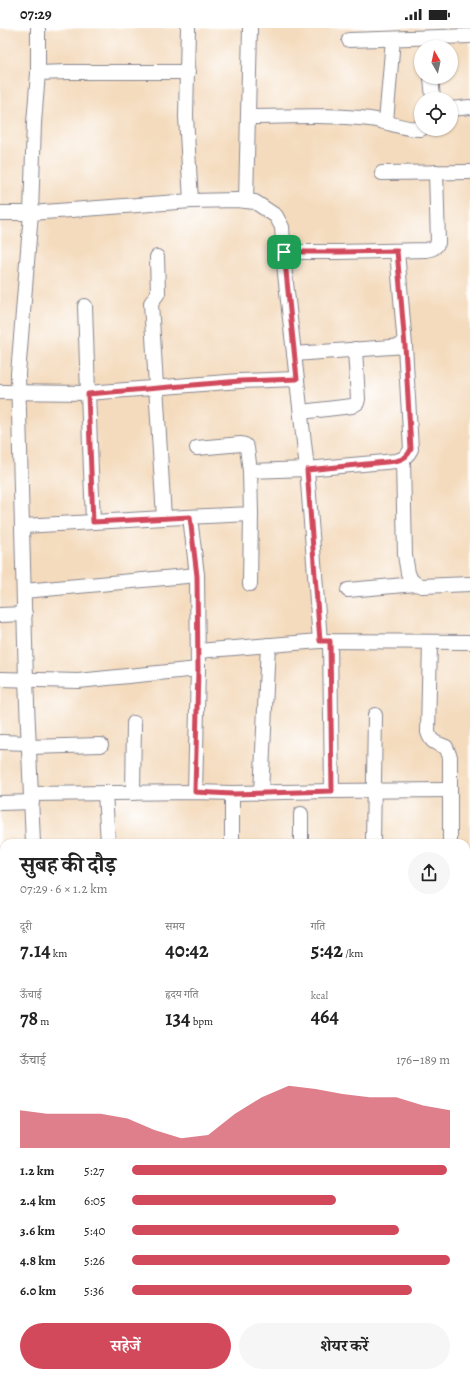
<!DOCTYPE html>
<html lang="hi">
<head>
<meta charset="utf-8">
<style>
	:root { --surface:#fff; --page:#f6f6f6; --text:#222; --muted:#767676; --accent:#d1495b }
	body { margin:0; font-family:Alegreya,"Noto Serif Devanagari",serif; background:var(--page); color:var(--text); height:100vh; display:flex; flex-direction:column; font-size:15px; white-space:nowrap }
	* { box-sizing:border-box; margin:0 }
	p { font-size:13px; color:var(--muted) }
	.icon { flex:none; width:22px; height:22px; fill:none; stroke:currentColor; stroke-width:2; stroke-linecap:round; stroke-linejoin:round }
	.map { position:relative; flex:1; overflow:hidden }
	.side { position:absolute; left:0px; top:811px; width:470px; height:538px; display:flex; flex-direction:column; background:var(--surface); border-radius:12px 12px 0 0; box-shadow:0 1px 3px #0004 }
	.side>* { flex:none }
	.needle { width:26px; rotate:351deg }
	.buttons { position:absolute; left:414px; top:12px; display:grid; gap:8px }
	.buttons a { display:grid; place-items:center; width:44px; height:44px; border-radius:50%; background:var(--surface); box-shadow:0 1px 3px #0004; font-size:20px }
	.pin { position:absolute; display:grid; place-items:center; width:34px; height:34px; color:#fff; margin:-17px; border-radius:8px; box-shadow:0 2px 6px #0006 }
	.round { display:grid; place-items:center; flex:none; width:42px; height:42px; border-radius:21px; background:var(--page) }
	.headline { display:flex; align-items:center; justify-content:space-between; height:68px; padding:0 20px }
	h1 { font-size:22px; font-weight:700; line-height:30px }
	.figures { display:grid; grid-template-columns:repeat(3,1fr); gap:6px; height:68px; padding:4px 20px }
	.figures div { display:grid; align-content:center }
	.figures b { font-size:20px; font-weight:700 }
	.figures small { font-size:11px; font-weight:400 }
	.figures p { font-size:11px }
	.chart { height:112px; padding:8px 20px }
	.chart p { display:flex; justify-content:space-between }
	.chart svg { width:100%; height:72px; margin-top:4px; fill:var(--accent); opacity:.7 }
	.primary-button { display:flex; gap:8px; margin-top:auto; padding:8px 20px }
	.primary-button a { flex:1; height:46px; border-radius:24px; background:var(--accent); color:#fff; font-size:16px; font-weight:700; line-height:46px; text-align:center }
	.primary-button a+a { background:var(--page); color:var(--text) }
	ul { padding:0 20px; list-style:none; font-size:13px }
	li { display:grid; grid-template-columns:64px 48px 1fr; align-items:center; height:30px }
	li i { height:10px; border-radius:5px; background:var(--accent) }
	.status { display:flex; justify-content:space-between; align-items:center; height:28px; padding:0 20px; background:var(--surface); direction:ltr }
	.status svg { height:11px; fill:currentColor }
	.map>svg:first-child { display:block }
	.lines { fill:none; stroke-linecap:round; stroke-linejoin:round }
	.minor-casing { stroke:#88858e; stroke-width:16 }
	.minor { stroke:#fff; stroke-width:14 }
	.route-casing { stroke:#fff; stroke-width:8 }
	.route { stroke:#d1495b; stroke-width:5 }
</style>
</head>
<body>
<div class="status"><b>07:29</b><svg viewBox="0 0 49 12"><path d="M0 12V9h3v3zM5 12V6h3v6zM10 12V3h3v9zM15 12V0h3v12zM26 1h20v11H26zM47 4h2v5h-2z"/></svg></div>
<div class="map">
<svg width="470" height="1349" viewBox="0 0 470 1349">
	<rect width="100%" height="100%" fill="#fff"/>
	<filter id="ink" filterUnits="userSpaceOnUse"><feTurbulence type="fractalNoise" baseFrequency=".025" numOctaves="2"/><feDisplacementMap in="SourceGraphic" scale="8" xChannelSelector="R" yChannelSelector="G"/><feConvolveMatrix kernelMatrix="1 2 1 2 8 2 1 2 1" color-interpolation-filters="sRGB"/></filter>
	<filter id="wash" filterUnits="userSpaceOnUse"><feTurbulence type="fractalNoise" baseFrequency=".012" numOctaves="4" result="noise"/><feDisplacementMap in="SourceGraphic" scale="16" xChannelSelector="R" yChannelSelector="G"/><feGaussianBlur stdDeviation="0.9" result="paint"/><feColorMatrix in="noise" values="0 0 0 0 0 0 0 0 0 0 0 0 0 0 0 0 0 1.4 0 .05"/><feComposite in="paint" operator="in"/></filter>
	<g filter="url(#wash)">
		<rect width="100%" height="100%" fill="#f4dbbe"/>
	</g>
	<g filter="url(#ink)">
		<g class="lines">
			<defs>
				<g id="minor">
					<path d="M188,0L186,88L191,173"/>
					<path d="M349,12L470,8"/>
					<path d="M38,45L68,44H188"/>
					<path d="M431,49L433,71"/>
					<path d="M451,81L470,79"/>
					<path d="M249,89C289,89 330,86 370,91C387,93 404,102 421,101"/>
					<path d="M386,94L393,11"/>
					<path d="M382,145L470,144"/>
					<path d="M246,173L250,0"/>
					<path d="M0,185H31L191,173L237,172L255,174L276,188L282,199L285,246L307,441L320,613L470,614"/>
					<path d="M284,224H339L426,222C432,221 435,220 438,215L436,144"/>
					<path d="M157,229L158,265L151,275L164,490L251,486L250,443L307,441L396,433C404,431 408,428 411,421L405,318L397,223"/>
					<path d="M85,278L88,365L93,494"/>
					<path d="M294,326L405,318"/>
					<path d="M0,364L88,365L240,353L297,351"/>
					<path d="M301,384L352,378L357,375L358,371L355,321"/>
					<path d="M197,420L241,416L245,417L247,420L250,443"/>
					<path d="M403,432L405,527L408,545L411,552L416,556L422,558L470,556"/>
					<path d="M190,489L197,547L198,641L195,764"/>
					<path d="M23,498L164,490"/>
					<path d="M250,556L251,486"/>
					<path d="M348,562L416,556"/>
					<path d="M24,563L197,547"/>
					<path d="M0,587L25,586"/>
					<path d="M330,613L332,763"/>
					<path d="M430,614L428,704C431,715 436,715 446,719L450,729V815"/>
					<path d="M198,623L320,613"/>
					<path d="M0,651L78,653L198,641"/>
					<path d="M0,714L29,715"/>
					<path d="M29,719L101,717"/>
					<path d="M105,765L108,815"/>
					<path d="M133,765L134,695"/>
					<path d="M232,765V815"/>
					<path d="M261,765L268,617"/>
					<path d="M31,766L195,764L232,765L332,763L450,762"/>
					<path d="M0,775L32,774"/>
					<path d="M301,786V815"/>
					<path d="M33,815L26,652L18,346L31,185L34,95L38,45V0"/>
					<path d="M373,815L375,687"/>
					<path d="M466,905H470"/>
					<path d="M0,909H4"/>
					<path d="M466,1062H470"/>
					<path d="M0,1088H4"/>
					<path d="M0,1149H4"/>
					<path d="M0,1196H4"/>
					<path d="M466,1213H470"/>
					<path d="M0,1263H4"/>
					<path d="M165,1345V1349"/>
					<path d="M310,1345V1349"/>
					<path d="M377,1345V1349"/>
					<path d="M440,1345V1349"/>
					<path d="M105,1349L106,1345"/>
					<path d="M237,1349V1345"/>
				</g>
			</defs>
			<!-- minor casing -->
			<use href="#minor" class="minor-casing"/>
			<!-- minor -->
			<use href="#minor" class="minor"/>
		</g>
	</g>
	<g class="lines" filter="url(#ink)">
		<defs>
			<path id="route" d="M397,223L405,318L411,421C408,428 404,431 396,433L307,442L320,613H330L332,763L232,766L195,764L198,641L197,548L190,489L93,494L88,366L240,353L297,351L284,224H339Z"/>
		</defs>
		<!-- route casing -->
		<use href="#route" class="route-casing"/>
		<!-- route -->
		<use href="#route" class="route"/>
	</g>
</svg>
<div class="buttons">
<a><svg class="needle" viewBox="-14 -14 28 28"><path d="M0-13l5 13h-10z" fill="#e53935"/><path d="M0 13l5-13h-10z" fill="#767676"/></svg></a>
<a><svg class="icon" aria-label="locate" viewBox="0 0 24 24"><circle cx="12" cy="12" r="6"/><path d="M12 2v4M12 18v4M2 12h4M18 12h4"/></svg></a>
</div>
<div class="pin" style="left:284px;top:224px;background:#1e9e55"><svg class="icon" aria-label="arrive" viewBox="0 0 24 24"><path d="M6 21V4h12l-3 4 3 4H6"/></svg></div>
<section class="side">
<div class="headline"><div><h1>सुबह की दौड़</h1><p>07:29 · 6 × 1.2 km</p></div><a class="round"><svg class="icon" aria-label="share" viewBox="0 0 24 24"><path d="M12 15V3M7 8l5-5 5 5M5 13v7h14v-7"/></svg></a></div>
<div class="figures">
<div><p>दूरी</p><b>7.14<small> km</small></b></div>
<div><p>समय</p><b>40:42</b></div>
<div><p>गति</p><b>5:42<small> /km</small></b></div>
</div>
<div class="figures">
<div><p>ऊँचाई</p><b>78<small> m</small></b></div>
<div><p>हृदय गति</p><b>134<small> bpm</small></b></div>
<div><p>kcal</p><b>464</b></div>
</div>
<div class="chart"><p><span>ऊँचाई</span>176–189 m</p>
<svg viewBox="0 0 160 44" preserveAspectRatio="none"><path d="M0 44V21L10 23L20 23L30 23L40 26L50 33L60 38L70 36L80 23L90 13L100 6L110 8L120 11L130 13L140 13L150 18L160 21V44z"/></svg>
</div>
<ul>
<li><b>1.2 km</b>5:27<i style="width:99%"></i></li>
<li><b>2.4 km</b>6:05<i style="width:64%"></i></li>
<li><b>3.6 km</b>5:40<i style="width:84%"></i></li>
<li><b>4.8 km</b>5:26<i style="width:100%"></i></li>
<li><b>6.0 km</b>5:36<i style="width:88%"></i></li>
</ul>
<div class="primary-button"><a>सहेजें</a><a>शेयर करें</a></div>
</section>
</div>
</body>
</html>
